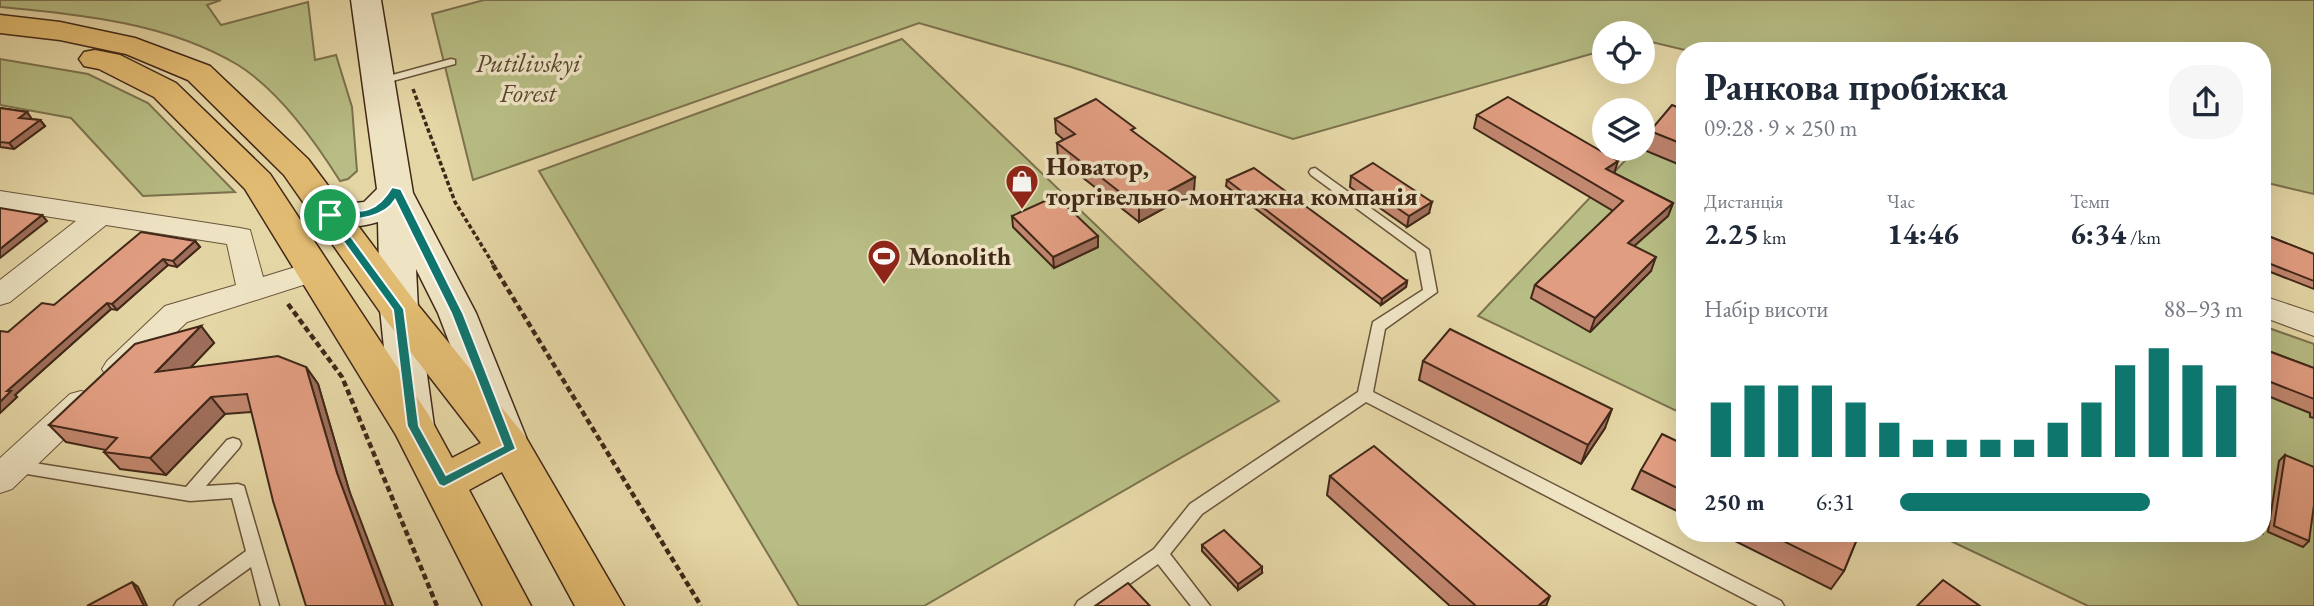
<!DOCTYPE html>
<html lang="uk">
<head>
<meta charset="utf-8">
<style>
	:root { --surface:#fff; --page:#f6f6f7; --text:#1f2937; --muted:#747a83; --accent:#0f766e }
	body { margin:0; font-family:"EB Garamond",serif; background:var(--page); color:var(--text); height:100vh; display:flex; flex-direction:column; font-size:26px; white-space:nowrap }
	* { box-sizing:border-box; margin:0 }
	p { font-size:23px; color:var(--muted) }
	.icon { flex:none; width:38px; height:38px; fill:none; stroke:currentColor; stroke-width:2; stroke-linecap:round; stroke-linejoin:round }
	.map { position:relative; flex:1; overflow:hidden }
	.panel { position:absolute; left:1676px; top:42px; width:595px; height:500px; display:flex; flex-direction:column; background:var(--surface); border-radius:28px; box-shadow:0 7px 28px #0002 }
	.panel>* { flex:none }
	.tools { position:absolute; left:1592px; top:21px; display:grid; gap:14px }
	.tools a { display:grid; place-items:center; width:63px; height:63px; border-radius:50%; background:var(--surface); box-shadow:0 7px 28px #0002; font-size:35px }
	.pin { position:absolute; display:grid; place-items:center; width:60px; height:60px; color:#fff; margin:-30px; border:4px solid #fff; border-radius:50%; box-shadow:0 2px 7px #0007 }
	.round { display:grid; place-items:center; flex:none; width:74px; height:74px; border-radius:28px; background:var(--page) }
	.overview { display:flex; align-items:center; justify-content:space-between; height:119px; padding:0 28px }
	h1 { font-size:38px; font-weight:700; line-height:52px }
	.metrics { display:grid; grid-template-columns:repeat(3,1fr); gap:10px; height:119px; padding:7px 28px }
	.metrics div { display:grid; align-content:center }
	.metrics b { font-size:30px; font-weight:700 }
	.metrics small { font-size:19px; font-weight:400 }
	.metrics p { font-size:19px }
	.chart { height:196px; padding:14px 28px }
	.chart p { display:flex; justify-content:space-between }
	.chart svg { width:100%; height:126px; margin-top:7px; stroke:var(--accent); stroke-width:6 }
	ul { padding:0 28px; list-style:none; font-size:23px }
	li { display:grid; grid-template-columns:112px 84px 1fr; align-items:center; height:52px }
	li i { height:18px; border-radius:9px; background:var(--accent) }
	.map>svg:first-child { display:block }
	.green { fill:#b7bd84; stroke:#7c724e; stroke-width:2 }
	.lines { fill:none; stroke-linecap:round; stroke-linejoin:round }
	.lane-casing { stroke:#6a543b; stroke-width:3 }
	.street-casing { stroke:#6a543b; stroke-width:2 }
	.secondary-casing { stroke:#412818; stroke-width:3 }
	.primary-casing { stroke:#412818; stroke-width:3 }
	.path-far1 { stroke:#412818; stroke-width:3.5; stroke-dasharray:4.5 2.5; stroke-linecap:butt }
	.path { stroke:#412818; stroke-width:4.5; stroke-dasharray:6 3.5; stroke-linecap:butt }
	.lane { fill:#eee4c4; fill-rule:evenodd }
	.street { fill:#eee4c4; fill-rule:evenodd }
	.secondary { fill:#eee4c4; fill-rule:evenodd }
	.primary { fill:#e2bb72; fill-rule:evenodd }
	.wall { fill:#c2876f; stroke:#412818; stroke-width:2 }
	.shaded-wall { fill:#9e6e5a; stroke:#412818; stroke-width:2 }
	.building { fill:#e19d81; stroke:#412818; stroke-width:2 }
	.route { fill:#0f766e; stroke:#fff; stroke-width:2; fill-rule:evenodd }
	.labels { text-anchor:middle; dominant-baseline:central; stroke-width:7; stroke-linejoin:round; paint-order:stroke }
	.park-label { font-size:26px; font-style:italic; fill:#59462e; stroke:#eee4c4 }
	.poi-label { font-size:26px; font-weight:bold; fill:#412818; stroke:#eee4c4; text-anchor:start }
</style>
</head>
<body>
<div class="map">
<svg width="2314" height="606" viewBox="0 0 2314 606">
	<rect width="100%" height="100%" fill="#e5d6a5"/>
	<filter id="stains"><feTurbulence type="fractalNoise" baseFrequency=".00286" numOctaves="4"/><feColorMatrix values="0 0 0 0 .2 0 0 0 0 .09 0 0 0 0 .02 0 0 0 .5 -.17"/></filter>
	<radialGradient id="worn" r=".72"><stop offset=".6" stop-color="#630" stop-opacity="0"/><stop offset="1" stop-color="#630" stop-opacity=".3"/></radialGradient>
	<!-- green -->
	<g class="green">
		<path d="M0,0H221L207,5L221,25L308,2L315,60L336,55L352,107L357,171L348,179L340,181C315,141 278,90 238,65C166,22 81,15 0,7Z"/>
		<path d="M484,0H2314V194L2263,182V51H1689L1643,40V33H1605V50L1293,139L1071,67L919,23L473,180L432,14Z"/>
		<path d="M902,39L1279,401L924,606H799L539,171Z"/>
		<path d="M0,59L88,74L148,103L235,192L143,196L71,118L0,105Z"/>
		<path d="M1666,117L1685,123V415L1478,316L1636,149H1643V141Z"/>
		<path d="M2263,326L2314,344V606H2088L1936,534H2263Z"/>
	</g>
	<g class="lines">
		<defs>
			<g id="lane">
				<path d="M451,59L455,60V64L378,85L372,82L374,80Z"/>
				<path d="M1315,168L1429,250L1437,292L1385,329L1373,392L1781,601L1784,606H1758L1366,402L1202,514L1170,554L1210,606H1191L1158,564L1098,606H1075L1078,601L1154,549L1190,504L1358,392L1373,322L1423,290L1416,252L1311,175L1309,172L1311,169Z"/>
				<path d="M233,438L239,440L241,444L239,448L206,486L238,484L244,486L279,606H261L251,567L197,606H174L177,601L246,551L232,498L190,501L15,472L9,470L7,466L9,462L15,460L186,487L227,440Z"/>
			</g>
			<g id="street">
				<path d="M0,191L240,228L250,230L263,277L315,261L325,264L329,271L325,278L187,322L129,377L118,381L107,377L102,369L107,361L165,306L236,285L227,244L106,225L10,302L0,305V280L76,221L0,209Z"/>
				<path d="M2263,296L2314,313V336L2263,317Z"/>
				<path d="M81,391L92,394L97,403L92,412L12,489L0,493V458L70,394Z"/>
			</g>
			<path id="secondary" d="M351,0H381L413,193L476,313L526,437L520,449L505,454L490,449L438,313L416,269L418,309L434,426L428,438L413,442L398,438L392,426L380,309L378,222C357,228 338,229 316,223L311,215L316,207L364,202L377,189Z"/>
			<path id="primary" d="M0,15L60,22L135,38L210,66L308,159L413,299L525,436L624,606H575L502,472L469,490L531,606H483L396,435L245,189L154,97L99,69L84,66L79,59L84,52L95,50L120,55L176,83L270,174L428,414L452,458L481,443L385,319L284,175L188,80L126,54L60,40L0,33Z"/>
		</defs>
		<!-- lane casing -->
		<use href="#lane" class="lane-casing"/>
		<!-- street casing -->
		<use href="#street" class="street-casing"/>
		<!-- secondary casing -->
		<use href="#secondary" class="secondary-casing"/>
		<!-- primary casing -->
		<use href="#primary" class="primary-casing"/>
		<!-- path-far1 -->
		<path class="path-far1" d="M413,89L455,202L495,267"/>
		<!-- path -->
		<g class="path">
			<path d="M493,265L701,606"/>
			<path d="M288,304L342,377L437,606"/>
		</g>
		<!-- lane -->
		<use href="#lane" class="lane"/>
		<!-- street -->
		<use href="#street" class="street"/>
		<!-- secondary -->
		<use href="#secondary" class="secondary"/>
		<!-- primary -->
		<use href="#primary" class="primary"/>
	</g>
	<!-- wall -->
	<g class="wall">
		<path d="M0,108L27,112L31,118L30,119L40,120L45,126L14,149L0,147Z"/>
		<path d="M1685,110V167L1644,150L1650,131Z"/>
		<path d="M1477,115L1614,173L1673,203L1668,216L1634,246L1651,271L1590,332L1531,298L1535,285L1613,211L1474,128Z"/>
		<path d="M1055,119L1194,192L1139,222L1058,158L1057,143L1064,140L1056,133Z"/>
		<path d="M1351,176L1429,213L1407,227L1350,187Z"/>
		<path d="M1227,180L1407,281L1406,287L1381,305L1226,186Z"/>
		<path d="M1012,216L1098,236V247L1054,268L1013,227Z"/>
		<path d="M2263,234L2314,254V289L2263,269Z"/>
		<path d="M195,241L200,247L177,267L168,265L117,310L111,309L15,395L17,397L0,413L8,332L54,305Z"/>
		<path d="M201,326L214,343L191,367H306L318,384L349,490L251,412L225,414L166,475L120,469L104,452L106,450L66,442L49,425Z"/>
		<path d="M2263,349L2314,368V418L2310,417V413L2263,394Z"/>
		<path d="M1423,361L1605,428L1581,464L1419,380Z"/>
		<path d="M1685,445V515L1632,489L1641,470Z"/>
		<path d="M2285,455L2309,541L2303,547L2268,532L2279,461Z"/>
		<path d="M1330,476L1546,606H1450L1327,495Z"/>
		<path d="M1721,534H1859L1844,571L1831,589Z"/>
		<path d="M1202,545L1262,573L1238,590L1202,551Z"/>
	</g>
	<!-- shaded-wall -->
	<g class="shaded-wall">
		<path d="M27,112L31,118L24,123L19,118Z"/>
		<path d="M40,120L45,126L14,149L9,143Z"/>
		<path d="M1618,161L1614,174L1606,169Z"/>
		<path d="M1195,177L1194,192L1139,222V207Z"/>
		<path d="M1432,202L1429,213L1407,227L1409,216Z"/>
		<path d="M1673,203L1668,216L1623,256L1628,243Z"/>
		<path d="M42,215L47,221L0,258V249Z"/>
		<path d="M1098,236V247L1054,268L1053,257Z"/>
		<path d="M195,241L200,247L177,267L173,261Z"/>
		<path d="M1656,257L1651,271L1590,332L1595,318Z"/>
		<path d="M163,259L168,265L117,310L112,304Z"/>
		<path d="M1407,281L1406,287L1381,305L1382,299Z"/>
		<path d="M107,303L111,309L15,395L17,397L0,413V402L7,391Z"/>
		<path d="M201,326L214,343L170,389L156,372Z"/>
		<path d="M306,367L318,384L349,490L393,606H386L337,473Z"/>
		<path d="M211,397L225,414L166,475L150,458Z"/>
		<path d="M1612,409L1605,428L1581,464L1588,445Z"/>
		<path d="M1262,567V573L1238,590V584Z"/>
		<path d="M132,582L138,587L147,606H144Z"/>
		<path d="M1550,596L1546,606H1538Z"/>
	</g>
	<!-- building -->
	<g class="building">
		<path d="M1508,97L1618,161L1606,169L1673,203L1628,243L1656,257L1595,318L1535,285L1623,201L1477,115Z"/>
		<path d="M1096,99L1135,128L1131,130L1195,177L1139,207L1057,143L1075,134L1055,119Z"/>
		<path d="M1672,105L1685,110V145L1650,131Z"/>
		<path d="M0,108L27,112L19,118L40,120L9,143L0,142Z"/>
		<path d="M1373,163L1432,202L1409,216L1351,176Z"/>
		<path d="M1254,168L1407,281L1382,299L1227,180Z"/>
		<path d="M1056,196L1098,236L1053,257L1012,216Z"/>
		<path d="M0,208L42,215L0,249Z"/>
		<path d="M141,232L195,241L173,261L163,259L112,304L107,303L7,391H11L0,402V331L8,332L42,303L54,305Z"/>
		<path d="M2263,234L2314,254V281L2263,261Z"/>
		<path d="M201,326L156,372L278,356L306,367L337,473L386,606H306L273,501L247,394L211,397L150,458L104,452L117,438L49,425L135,344Z"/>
		<path d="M1450,329L1612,409L1588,445L1423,361Z"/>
		<path d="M2263,349L2314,368V399L2263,379Z"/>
		<path d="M1662,434L1685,445V492L1641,470Z"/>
		<path d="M1374,446L1550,596L1538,606H1476L1330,476Z"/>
		<path d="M2285,455L2314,467V505L2309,541L2274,526Z"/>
		<path d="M1224,530L1262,567L1238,584L1202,545Z"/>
		<path d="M1769,534H1859L1844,571Z"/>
		<path d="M1943,580L1980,606H1917Z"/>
		<path d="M132,582L144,606H87Z"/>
		<path d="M1128,583L1150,606H1095Z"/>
	</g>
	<!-- route -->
	<path class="route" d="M392,187L401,189L463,313L516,449L444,487L439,485L407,426L393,310L324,215C342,201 368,228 392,187ZM395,200L451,313L503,446L446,475L419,426L404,309L338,219C356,221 385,217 395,200Z"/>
	<!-- icons -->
	<defs>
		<symbol id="shop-pin" viewBox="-11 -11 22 30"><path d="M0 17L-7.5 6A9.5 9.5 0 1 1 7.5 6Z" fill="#8f2418" stroke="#eee4c4"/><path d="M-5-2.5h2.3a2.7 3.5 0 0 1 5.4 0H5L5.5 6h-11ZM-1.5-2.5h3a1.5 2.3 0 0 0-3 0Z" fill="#fff"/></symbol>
		<symbol id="stadium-pin" viewBox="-11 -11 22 30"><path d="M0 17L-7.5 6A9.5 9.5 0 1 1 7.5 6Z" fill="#8f2418" stroke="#eee4c4"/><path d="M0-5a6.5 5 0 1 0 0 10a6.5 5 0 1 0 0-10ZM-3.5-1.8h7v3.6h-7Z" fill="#fff"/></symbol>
	</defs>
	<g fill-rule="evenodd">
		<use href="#shop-pin" x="1003" y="162" width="38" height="52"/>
		<use href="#stadium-pin" x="865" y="237" width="38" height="52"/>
	</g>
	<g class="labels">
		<!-- park labels -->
		<g class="park-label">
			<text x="528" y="63">Putilivskyi<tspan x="528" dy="30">Forest</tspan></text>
		</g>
		<!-- poi labels -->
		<g class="poi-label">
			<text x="1046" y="166">Новатор,<tspan x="1046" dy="30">торгівельно-монтажна компанія</tspan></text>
			<text x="908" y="256">Monolith</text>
		</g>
	</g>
	<rect width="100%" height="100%" filter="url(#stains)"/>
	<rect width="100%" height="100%" fill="url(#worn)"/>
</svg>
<div class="tools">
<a><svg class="icon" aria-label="locate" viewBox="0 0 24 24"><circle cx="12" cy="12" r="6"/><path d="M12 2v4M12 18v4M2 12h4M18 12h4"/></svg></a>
<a><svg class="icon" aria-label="layers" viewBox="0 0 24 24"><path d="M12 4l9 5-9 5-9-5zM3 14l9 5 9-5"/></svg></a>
</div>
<div class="pin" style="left:330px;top:215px;background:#1e9e55"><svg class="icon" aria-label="arrive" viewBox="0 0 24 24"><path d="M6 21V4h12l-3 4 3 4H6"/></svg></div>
<section class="panel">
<div class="overview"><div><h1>Ранкова пробіжка</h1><p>09:28 · 9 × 250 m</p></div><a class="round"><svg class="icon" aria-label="share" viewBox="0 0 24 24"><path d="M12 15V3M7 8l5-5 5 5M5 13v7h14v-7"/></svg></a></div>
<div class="metrics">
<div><p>Дистанція</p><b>2.25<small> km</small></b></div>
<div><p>Час</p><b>14:46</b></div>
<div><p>Темп</p><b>6:34<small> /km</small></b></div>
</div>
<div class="chart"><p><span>Набір висоти</span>88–93 m</p>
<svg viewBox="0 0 160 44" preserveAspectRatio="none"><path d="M5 44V25M15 44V19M25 44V19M35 44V19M45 44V25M55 44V32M65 44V38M75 44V38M85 44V38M95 44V38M105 44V32M115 44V25M125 44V12M135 44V6M145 44V12M155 44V19"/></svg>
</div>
<ul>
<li><b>250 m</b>6:31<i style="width:73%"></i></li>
</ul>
</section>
</div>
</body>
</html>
